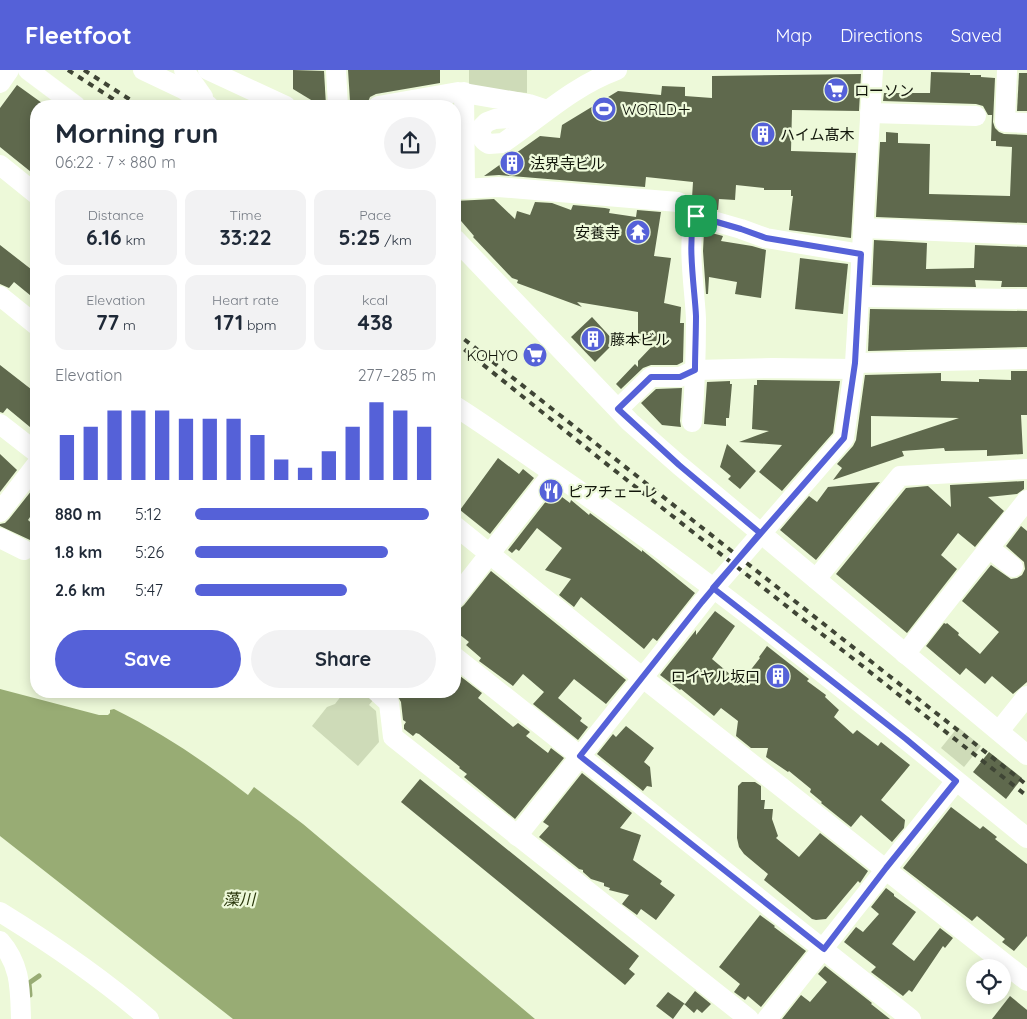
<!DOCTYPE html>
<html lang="en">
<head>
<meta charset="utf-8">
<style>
	:root { --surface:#fff; --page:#f2f2f3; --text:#1f2937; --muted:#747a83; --accent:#5561d8 }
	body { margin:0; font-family:Quicksand,"Noto Sans JP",sans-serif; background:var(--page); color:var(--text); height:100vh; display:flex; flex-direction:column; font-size:19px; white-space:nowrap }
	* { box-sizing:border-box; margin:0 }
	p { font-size:16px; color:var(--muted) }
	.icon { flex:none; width:28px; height:28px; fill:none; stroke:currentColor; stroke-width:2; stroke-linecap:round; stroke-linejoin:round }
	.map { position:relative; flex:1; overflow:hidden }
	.panel { position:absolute; left:30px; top:30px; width:431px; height:598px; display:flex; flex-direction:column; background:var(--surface); border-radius:20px; box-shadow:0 2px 12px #0003 }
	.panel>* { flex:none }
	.controls { position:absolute; left:966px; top:889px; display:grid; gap:10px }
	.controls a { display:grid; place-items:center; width:45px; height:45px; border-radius:50%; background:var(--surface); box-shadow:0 2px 12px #0003; font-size:25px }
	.pin { position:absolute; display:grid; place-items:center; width:42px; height:42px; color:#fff; margin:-21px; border-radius:10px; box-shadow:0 2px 8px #0006 }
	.round { display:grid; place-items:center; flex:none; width:52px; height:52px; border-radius:26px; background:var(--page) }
	.overview { display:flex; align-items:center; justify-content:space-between; height:85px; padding:0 25px }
	h1 { font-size:28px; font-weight:800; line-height:38px }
	.figures { display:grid; grid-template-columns:repeat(3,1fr); gap:8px; height:85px; padding:5px 25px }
	.figures div { display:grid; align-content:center; border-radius:12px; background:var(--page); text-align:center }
	.figures b { font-size:21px; font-weight:800 }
	.figures small { font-size:14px; font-weight:400 }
	.figures p { font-size:14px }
	.chart { height:140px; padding:10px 25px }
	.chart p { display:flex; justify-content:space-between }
	.chart svg { width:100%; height:90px; margin-top:5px; stroke:var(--accent); stroke-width:6 }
	.cta { display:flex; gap:10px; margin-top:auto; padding:10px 25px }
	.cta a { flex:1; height:58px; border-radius:30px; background:var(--accent); color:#fff; font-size:20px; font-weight:800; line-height:58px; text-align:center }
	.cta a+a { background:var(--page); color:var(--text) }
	ul { padding:0 25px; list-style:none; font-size:16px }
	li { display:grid; grid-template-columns:80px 60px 1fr; align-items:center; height:38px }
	li i { height:12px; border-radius:6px; background:var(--accent) }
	header { display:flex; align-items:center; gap:30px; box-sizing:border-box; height:70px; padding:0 25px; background:var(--accent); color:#fff }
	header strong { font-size:24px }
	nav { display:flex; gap:28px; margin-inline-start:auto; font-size:18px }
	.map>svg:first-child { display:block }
	.green { fill:#cedbb8 }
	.water { fill:#98ac74 }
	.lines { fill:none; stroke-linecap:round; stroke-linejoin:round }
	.stream { stroke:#98ac74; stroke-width:5 }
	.building { fill:#5f694d; fill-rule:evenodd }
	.minor { stroke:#fff; stroke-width:20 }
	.rail { stroke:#3f4535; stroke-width:4; stroke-dasharray:6 6; stroke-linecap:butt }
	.route-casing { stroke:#fff; stroke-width:10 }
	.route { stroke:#5561d8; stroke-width:6 }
	.labels { text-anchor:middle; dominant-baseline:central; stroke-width:4.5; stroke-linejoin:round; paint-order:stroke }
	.poi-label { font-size:15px; fill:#11150a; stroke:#edf9d9; text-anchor:start }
	.water-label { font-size:16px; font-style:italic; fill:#2a370c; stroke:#edf9d9 }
</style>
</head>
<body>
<header>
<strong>Fleetfoot</strong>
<nav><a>Map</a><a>Directions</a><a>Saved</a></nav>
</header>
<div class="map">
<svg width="1027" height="949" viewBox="0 0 1027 949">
	<rect width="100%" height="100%" fill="#edf9d9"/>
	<!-- green -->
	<g class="green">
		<path d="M469,0H527V23L469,18Z"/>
		<path d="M345,621H357L374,629L369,635L376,641L379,672L358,696L312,656L327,637L335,634Z"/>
		<path d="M958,657L981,676L964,697L941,678Z"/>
	</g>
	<!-- water -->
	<path class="water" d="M0,619L99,645H108L110,643V640L114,639C163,663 205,692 248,725L254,717L303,754L535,949H233L0,766Z"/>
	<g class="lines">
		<!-- stream -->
		<path class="stream" d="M30,925L29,913L39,906"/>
	</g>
	<!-- building -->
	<g class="building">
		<path d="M293,0L324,1L326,36H321L293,19Z"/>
		<path d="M348,0H440V13L376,24L370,27L367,34L359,35L354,34L350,31Z"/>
		<path d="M931,2L970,3V5H981V7L995,8L993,52L995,58L999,62L1004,64L1027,65V153L876,147L880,72H886V62L898,63V73L930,74L929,124L1010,126L1012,77L996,76V71H991L992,45H988L983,36L976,34L883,31L884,23H930Z"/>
		<path d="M1019,3H1027V41H1017Z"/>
		<path d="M861,4L859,41L792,40L791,81L856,83L851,168L789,160L793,126H791V120H764V118L736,115L735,130L719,129L718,140L706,137L707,133L698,132L692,128L693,112L646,107L645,117L499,105L484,106L540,66L560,68L562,55L618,21L661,25L662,16L685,17V26L712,28V6Z"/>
		<path d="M17,15L42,33L39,36H36V106L0,77V38Z"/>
		<path d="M494,129L515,149L517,141L530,145L535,132L552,133L571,140L573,135L605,138L610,139L609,143L636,147L637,140L661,142L654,186L671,188L664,233L681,237L680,253H684L683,292L677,295H651L643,298L621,319L616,314L635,294L638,297V291L657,271L638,272V242L577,232L582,237L517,213L518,210L512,208L473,167L474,166L455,144V131Z"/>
		<path d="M704,161L723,166L721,171L752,176L766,180L761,228L735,224L737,212L709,207L708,224H706L703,181Z"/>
		<path d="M874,170L927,173L926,199L974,198L975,175L1027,177V217H1001L1002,211L975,210L976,217L872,215Z"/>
		<path d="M0,175L36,203V230L14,212L9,218L0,214Z"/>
		<path d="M800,188L848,194L843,244L795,239Z"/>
		<path d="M870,239L1027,241V277L868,281Z"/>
		<path d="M592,247L615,272L595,292L571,267Z"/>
		<path d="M0,295L36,323V362L7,338L3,343L0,342Z"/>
		<path d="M1011,301H1027V345H1021L1023,384L987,386V380L945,381L944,378L902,381L904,386L833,410L842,398L837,394L853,376L856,370L865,305L941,303V311L979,312V309L1011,310ZM871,346L959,348L871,377Z"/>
		<path d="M757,310L840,311L833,363L782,421L759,402L782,375L739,372L769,361L752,359L754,315H757Z"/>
		<path d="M730,311V314H732L729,348H726V356L704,354L707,312Z"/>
		<path d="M682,318L680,351L681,357L662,355L641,333L656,319Z"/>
		<path d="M727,374L756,401L740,419L728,409L731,406L720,397Z"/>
		<path d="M0,384L17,400L0,422Z"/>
		<path d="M498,388L519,404L523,399L534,408L490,464L460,440Z"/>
		<path d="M1024,411V419L1017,424L988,427L1004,441L975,477L958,463L941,485L957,499L907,563L836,504L906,418L928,416L951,437L950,415Z"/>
		<path d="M880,412L816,490L780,460L809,426L817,432L828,417Z"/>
		<path d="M36,415V438L28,450L36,457V481L34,474L30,470L0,456V454L5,453L9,449Z"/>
		<path d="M554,421L570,433L571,430L589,445L590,443L642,482V480L695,523L657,571L653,568L644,579L581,527L574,537L559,525L571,509L545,500L562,478L537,458L519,481L516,479L512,483L508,480Z"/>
		<path d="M1021,456L1027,461V612L1013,624L992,606L985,614L966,598L960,605L926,576L944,553L946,554L947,553L959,563L958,565L980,584L999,562L962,531L991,495L1011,509L1017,508L1022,505L1025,499L1024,492L1006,476Z"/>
		<path d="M491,501L626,610L606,634L574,609L558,628L582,648L580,651L588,657L578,670L533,634L544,622L523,604L513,616L479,591L481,588L466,575L469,572L455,561V543L464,535Z"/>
		<path d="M715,541L735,556L712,589L737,610L738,608L742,611L760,588L759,587L767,576L809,609L807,611L826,625L825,627L839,640L834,647L853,664L857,660L878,676L881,672L910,695L881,730L905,750L904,758L892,772L861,745L851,757L821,733L822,732L810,722L811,719L789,701L788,702L766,687L768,678H751L736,666L738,651L721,638L714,646L681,619L680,620L660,605L696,560V565Z"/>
		<path d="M455,602L482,623L478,628L513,657L518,653L530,662L526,666L548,683L551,678L564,688L515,749L464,707L467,704L459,698L460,697L419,664L416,663L413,666L404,659V655L406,652L403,650L401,632L397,625L400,621H455Z"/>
		<path d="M626,656L654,678L644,692L650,697L652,717L647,716L643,721L597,684L613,664L616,667Z"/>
		<path d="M989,682L1022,708L1006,729L973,702Z"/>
		<path d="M582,703L632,743L620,758L641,765L633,790L662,811L660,814L675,825L656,850L641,839L637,845L622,834L629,825L609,820L610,818L604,816V813L591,809L583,802V800L579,799L539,767L549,756L543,752Z"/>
		<path d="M420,709L639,886L629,899L635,904L625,915L401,732Z"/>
		<path d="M742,712H755L761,716V730H765L764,739H773L772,749L778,766L776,768L799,787L820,763L868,801L860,813L858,811L826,849L816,850L812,849L764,810L768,804L744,784L739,777L737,768L738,716Z"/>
		<path d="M951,737L980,759L983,756L997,767L995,769L1027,794V866L1014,881L1002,872L1005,869L977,846L972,851L903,798Z"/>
		<path d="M886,818L894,824V826L916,842L892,874L914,891L940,858L953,868L945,878L943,876L912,922L909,920L903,926L871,902L876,897L844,872L856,857L863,862L879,844L871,837Z"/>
		<path d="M760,845L775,856L774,857L806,881L761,937L748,926L745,930L734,922L740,914L719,897Z"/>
		<path d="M825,896L872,933L871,934L890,949H782L801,925L810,932L827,912L818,904Z"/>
		<path d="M695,921L711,934L702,943L697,939L694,943L684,934L673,949L656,936L668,922L685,934Z"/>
		<path d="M1010,926L1027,940V949H992Z"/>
	</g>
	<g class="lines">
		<!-- minor -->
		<g class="minor">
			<path d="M28,0L76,36"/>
			<path d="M143,0L183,19L209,36"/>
			<path d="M184,0L203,27"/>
			<path d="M208,0L286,36"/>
			<path d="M336,0L338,36"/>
			<path d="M1007,0L1005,52L1027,53"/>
			<path d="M0,13L9,0"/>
			<path d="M378,36L458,22L529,34L547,40"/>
			<path d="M547,40L523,47L495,49L487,52L482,57C479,64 482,71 489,74L503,73C543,46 570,18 617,0"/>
			<path d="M870,43L976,46"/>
			<path d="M0,95L36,124"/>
			<path d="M455,119H462L465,116L464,22"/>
			<path d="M462,119L498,117L678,132L696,146L741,159L766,168L861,184"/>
			<path d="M863,158L1027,165"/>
			<path d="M455,169L630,352L679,395L1027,685"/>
			<path d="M0,226L36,255"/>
			<path d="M859,227L1027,229"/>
			<path d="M855,293L1027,289"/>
			<path d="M455,336C488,357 520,380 552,402C717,514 872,642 1027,768"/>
			<path d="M618,339L651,307H680L695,300L772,298L853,299"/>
			<path d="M692,352C695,317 696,283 696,249C695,222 686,169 696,146"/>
			<path d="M0,354L36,382"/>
			<path d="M0,442L36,395"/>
			<path d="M455,456L643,608L1027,911"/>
			<path d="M0,468L24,480"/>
			<path d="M989,478L1013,497"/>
			<path d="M816,509L900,406L1027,399"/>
			<path d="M455,528L553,403"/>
			<path d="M905,584L1027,430"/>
			<path d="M455,587L911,949"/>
			<path d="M376,621L389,633L393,667L749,949"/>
			<path d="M999,661L1027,626"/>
			<path d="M517,766L713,519L844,368L855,293L873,0"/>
			<path d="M0,842C52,874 103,909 149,949"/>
			<path d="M0,871C21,895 20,919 21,949"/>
			<path d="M767,949L956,711"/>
		</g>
		<!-- rail -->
		<g class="rail">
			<path d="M68,0L124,36"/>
			<path d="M84,0L140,36"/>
			<path d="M455,262L1027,715"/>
			<path d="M455,272L599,388L1027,726"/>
		</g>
	</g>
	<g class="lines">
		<defs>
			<path id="route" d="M696,146C686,167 695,221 696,246C696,264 695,282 695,300L680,307H651L618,339L679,395L760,463L702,532L580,686L824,879L886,798L956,711L906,669L713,518L844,368L855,293L861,184L766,168L741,159L696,146"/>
		</defs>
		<!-- route casing -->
		<use href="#route" class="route-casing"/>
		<!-- route -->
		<use href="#route" class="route"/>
	</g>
	<!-- icons -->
	<defs>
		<symbol id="supermarket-disc" viewBox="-11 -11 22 22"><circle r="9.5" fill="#5561d8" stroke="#edf9d9"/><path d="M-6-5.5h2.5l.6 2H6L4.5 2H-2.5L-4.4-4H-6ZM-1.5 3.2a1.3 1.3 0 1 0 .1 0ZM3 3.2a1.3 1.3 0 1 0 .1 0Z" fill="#fff"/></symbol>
		<symbol id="stadium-disc" viewBox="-11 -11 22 22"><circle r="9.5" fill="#5561d8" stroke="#edf9d9"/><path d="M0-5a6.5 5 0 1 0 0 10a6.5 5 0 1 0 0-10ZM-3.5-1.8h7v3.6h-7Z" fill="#fff"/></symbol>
		<symbol id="building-disc" viewBox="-11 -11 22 22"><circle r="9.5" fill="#5561d8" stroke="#edf9d9"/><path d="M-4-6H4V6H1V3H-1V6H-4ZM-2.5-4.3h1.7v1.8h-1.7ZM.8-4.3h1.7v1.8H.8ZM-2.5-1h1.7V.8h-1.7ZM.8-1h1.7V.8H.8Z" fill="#fff"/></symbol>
		<symbol id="temple-disc" viewBox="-11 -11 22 22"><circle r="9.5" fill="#5561d8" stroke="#edf9d9"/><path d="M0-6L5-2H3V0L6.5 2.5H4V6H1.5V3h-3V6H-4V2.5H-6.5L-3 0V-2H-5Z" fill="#fff"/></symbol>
		<symbol id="restaurant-disc" viewBox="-11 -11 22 22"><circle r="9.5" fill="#5561d8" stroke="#edf9d9"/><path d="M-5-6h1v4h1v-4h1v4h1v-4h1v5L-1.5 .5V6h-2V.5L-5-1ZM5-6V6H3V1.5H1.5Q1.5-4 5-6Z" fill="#fff"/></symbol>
	</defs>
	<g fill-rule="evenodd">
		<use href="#supermarket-disc" x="822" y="6" width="28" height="28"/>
		<use href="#stadium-disc" x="590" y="25" width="28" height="28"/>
		<use href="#building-disc" x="749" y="50" width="28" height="28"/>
		<use href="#building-disc" x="498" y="79" width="28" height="28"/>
		<use href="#temple-disc" x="624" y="148" width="28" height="28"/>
		<use href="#building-disc" x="579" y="255" width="28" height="28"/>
		<use href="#supermarket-disc" x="521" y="271" width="28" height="28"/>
		<use href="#restaurant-disc" x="537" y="407" width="28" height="28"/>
		<use href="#building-disc" x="764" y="592" width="28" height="28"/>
	</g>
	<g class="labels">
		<!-- poi labels -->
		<g class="poi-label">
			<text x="854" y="20">ローソン</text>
			<text x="622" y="39">WORLD＋</text>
			<text x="780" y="64">ハイム髙木</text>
			<text x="530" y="93">法界寺ビル</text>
			<text x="620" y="162" text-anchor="end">安養寺</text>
			<text x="610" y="269">藤本ビル</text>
			<text x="518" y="285" text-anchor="end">KOHYO</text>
			<text x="568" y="421">ピアチェーレ</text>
			<text x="760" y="606" text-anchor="end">ロイヤル坂口</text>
		</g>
		<!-- water labels -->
		<g class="water-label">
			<text x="239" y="829">藻川</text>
		</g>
	</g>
</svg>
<div class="controls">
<a><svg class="icon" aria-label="locate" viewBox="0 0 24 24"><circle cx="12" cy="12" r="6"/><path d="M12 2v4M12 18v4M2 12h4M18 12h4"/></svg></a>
</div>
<div class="pin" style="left:696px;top:146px;background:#1e9e55"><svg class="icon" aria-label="arrive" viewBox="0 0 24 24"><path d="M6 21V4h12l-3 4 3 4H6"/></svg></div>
<section class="panel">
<div class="overview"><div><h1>Morning run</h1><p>06:22 · 7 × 880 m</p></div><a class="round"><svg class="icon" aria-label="share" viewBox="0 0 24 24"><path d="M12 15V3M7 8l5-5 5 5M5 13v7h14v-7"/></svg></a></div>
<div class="figures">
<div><p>Distance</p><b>6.16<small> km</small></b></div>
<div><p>Time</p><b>33:22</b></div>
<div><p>Pace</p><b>5:25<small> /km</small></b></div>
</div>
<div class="figures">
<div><p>Elevation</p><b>77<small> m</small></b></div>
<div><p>Heart rate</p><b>171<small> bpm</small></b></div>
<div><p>kcal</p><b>438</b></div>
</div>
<div class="chart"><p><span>Elevation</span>277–285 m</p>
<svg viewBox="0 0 160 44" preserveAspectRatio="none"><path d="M5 44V22M15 44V18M25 44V10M35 44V10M45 44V10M55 44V14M65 44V14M75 44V14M85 44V22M95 44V34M105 44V38M115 44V30M125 44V18M135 44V6M145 44V10M155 44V18"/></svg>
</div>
<ul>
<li><b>880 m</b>5:12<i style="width:97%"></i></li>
<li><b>1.8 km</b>5:26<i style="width:80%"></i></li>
<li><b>2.6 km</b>5:47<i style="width:63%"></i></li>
</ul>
<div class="cta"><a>Save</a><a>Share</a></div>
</section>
</div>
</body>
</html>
